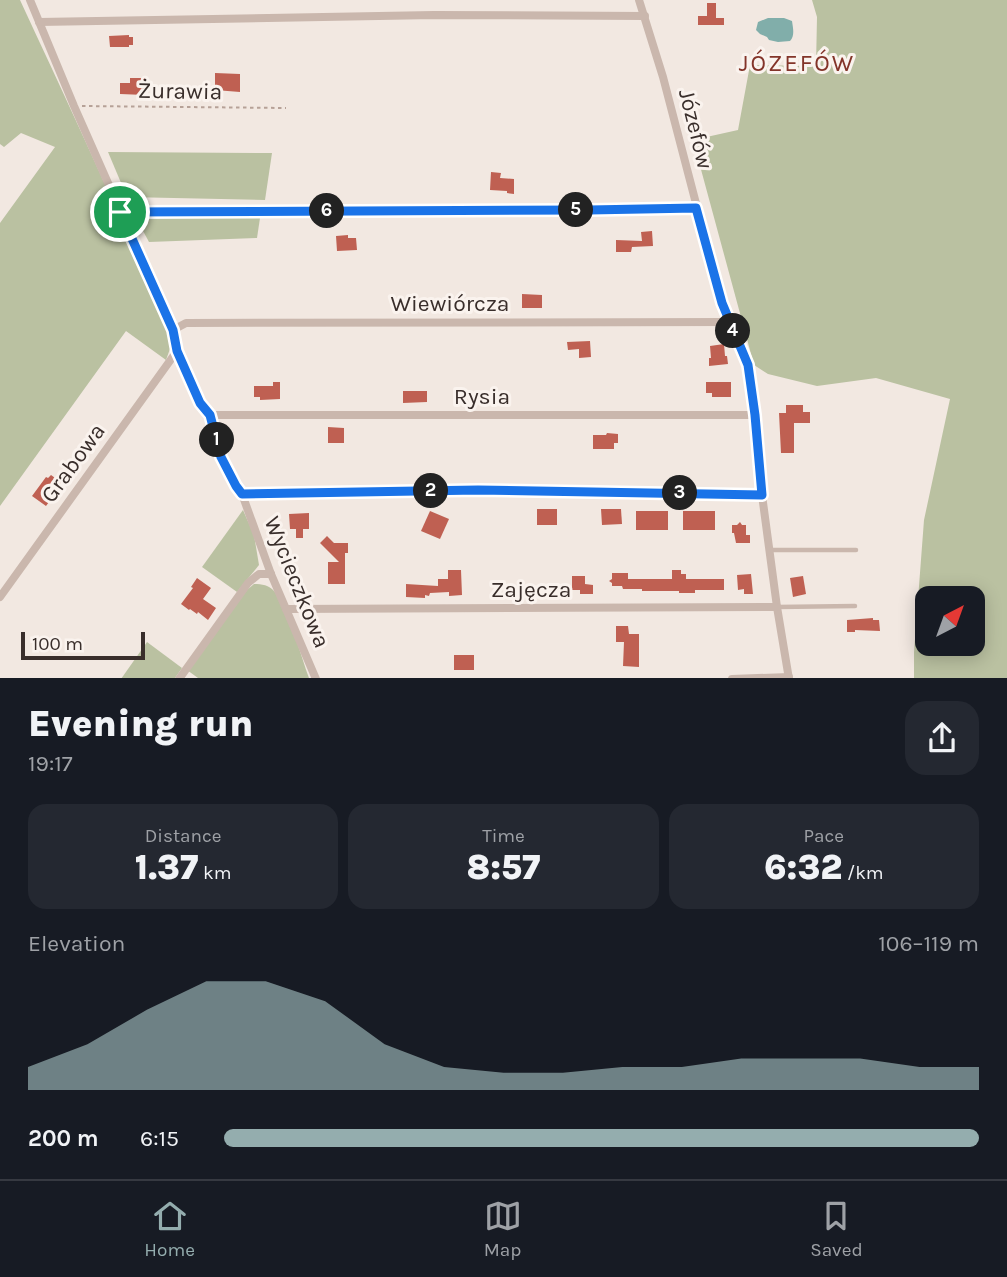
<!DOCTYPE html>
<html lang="en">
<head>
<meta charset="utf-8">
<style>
	:root { --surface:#171b24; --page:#242831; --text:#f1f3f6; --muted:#9ea1a6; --line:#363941; --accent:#94adae }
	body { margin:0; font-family:Karla,sans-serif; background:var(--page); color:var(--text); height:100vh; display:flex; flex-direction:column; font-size:26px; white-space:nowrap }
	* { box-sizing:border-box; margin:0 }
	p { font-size:23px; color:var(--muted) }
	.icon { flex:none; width:38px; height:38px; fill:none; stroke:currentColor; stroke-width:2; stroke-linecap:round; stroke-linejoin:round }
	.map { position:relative; height:678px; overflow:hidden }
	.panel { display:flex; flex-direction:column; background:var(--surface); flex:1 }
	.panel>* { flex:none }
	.needle { width:46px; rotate:41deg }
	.buttons { position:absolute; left:915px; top:586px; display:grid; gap:14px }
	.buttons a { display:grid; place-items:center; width:70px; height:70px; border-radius:14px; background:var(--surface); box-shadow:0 4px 18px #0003; font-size:35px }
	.scale { position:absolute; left:21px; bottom:18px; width:124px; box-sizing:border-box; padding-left:7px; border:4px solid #392e2b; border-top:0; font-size:19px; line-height:24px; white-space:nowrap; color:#392e2b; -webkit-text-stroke:5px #faf3ee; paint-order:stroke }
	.pin { position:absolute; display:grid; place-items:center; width:60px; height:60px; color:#fff; margin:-30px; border:4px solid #fff; border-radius:50%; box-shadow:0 2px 7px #0007 }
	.km { position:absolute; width:35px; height:35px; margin:-18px; border-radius:50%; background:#222; color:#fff; font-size:19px; line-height:35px; text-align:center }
	.round { display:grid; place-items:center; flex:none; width:74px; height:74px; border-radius:21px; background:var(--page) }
	.summary { display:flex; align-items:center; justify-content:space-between; height:119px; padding:0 28px }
	h1 { font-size:38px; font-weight:800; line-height:52px }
	.figures { display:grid; grid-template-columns:repeat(3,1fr); gap:10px; height:119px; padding:7px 28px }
	.figures div { display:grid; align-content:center; border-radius:18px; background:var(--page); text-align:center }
	.figures b { font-size:35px; font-weight:800 }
	.figures small { font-size:19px; font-weight:400 }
	.figures p { font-size:19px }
	.chart { height:196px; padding:14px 28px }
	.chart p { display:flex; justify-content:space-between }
	.chart svg { width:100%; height:126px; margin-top:7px; fill:var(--accent); opacity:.7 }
	ul { padding:0 28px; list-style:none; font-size:23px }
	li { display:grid; grid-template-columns:112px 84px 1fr; align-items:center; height:52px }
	li i { height:18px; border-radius:9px; background:var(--accent) }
	.dock { display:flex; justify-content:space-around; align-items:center; height:98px; border-top:2px solid var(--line); background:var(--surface); font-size:19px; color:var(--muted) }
	.dock a { display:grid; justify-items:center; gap:4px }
	.dock .current { color:var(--accent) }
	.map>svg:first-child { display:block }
	.green { fill:#bac1a1; fill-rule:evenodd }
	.water { fill:#81aeaa }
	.building { fill:#bf6052 }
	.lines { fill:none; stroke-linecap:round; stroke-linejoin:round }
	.path { stroke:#b6a197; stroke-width:2; stroke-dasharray:3.5 3.5; stroke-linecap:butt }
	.lane { stroke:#cab7ad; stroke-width:4.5 }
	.street { stroke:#cab7ad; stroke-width:8 }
	.route-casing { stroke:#fff; stroke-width:14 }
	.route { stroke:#1a73e8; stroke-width:9 }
	.labels { text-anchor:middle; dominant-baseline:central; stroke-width:6; stroke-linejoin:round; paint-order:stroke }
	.street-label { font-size:23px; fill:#392e2b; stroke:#faf3ee }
	.neighbourhood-label { font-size:24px; letter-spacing:2px; fill:#833429; stroke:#faf3ee }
</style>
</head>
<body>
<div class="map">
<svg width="1007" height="679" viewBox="0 0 1007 679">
	<rect width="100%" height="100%" fill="#f2e8e1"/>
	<!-- green -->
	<g class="green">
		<path d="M0,0H20C72,112 125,224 171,338V346L166,360L126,331L0,506V223L55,147L21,133L4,147L0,144Z"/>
		<path d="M812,0H1007V678H914V652L924,520L950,399L876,378L817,386L768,374L754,365L693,140L738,130L750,65L816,66L817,17ZM928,598H973V644H928Z"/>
		<path d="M108,152L272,153L265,200L127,197Z"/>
		<path d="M136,218H260L257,238L149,242Z"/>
		<path d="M243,510L254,535L259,565L237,592L202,567Z"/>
		<path d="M254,584C262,584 269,585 274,591C288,608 301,656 309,678H198L187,670L247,590Z"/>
		<path d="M147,642L182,668L175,678L121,679Z"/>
	</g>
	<!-- water -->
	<path class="water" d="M768,18H784L792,21C793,28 795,36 790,41L778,42L769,40L767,37L760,34L756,30L758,22Z"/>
	<!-- building -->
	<g class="building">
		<path d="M707,3H716V18H724V25H698V16H707Z"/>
		<path d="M129,35V37H133V45H129V47H110L109,36Z"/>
		<path d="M215,73L240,74V92L215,90Z"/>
		<path d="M130,78H145V95L120,94V83H130Z"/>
		<path d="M491,172L501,173L500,178L514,179V194L507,193V191L490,190Z"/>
		<path d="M652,231L653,246L632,247L631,252H616V240L642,241L641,232Z"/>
		<path d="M348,235V238H356L357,250L337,251L336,236Z"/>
		<path d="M522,294L542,295V308H522Z"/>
		<path d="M590,341L591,357L579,358V349L568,350L567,342Z"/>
		<path d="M724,344L725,356H727L728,364L709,366V358H711L710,346Z"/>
		<path d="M273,382H280V399L260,400V397H254V386H273Z"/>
		<path d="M706,382H731V397H712V393H706Z"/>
		<path d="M403,391H427V402L403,403Z"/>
		<path d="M786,405H803V412H810V423H794V453H781L779,413H786Z"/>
		<path d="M328,427L344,428V443H328Z"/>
		<path d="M607,433L618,434V443H614V449H593V435H606Z"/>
		<path d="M51,475L62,483L60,486L62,488L54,500L52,498L46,506L32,496L46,477L48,478Z"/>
		<rect x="537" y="509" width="20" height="16"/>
		<path d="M601,509H621L622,524L602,525Z"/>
		<path d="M430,511L449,519L440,539L421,531Z"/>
		<rect x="636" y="511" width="32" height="19"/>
		<rect x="683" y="511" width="32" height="19"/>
		<path d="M309,513V529H303V538H296V529H290L289,514Z"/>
		<path d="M740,522L742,525H746V535H750V543H736L734,533H732V525H737Z"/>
		<path d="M327,536L334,543H348V553H345V584H328V562H339L320,543Z"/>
		<path d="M448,570H461L462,595L449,596V592L430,593L429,596L425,595V598L406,597V584L438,586V579H448Z"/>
		<path d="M672,570H681V574H686V579H724V590H695V593H679V591H642V589H623L622,586H612V583L609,581L612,579V573H628V579H672Z"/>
		<path d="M751,574L753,594H744V589L738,590L737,575Z"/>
		<path d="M572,576H585V584L593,585V594H580V590H572Z"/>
		<path d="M803,576L806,594L793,597L790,578Z"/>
		<path d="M197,578L211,588L203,599L216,608L208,620L198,612L197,614L190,609L189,610L181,604L193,588L191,587Z"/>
		<path d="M873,618V620H879L880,631L855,630V632H847V620Z"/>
		<path d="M616,626H628L629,634H639V667L623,666L624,642H616Z"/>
		<rect x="454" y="655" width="20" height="15"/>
	</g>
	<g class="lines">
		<!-- path -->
		<path class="path" d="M82,106L286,108"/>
		<!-- lane -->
		<g class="lane">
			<path d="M770,550H856"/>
			<path d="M777,607L855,606"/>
		</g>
		<!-- street -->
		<g class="street">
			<path d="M30,0L74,106L173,330L177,351L200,403L210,415L221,457L236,486L242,494L271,574L316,679"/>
			<path d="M639,0L663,77L722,303L748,365L755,415L762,495L777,607L789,679"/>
			<path d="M39,22L434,15L645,16"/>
			<path d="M120,212L589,210L696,208"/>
			<path d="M173,330L186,323L729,322"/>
			<path d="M210,415H755"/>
			<path d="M242,494L478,490L762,495"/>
			<path d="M0,597L177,351"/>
			<path d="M286,609L777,607"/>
			<path d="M179,679L248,583L259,574H271"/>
			<path d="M732,679L789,677"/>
		</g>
	</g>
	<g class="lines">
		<defs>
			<path id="route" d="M696,208L722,303L748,365L755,415L762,495L478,490L242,494L236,486L221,457L210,415L200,403L177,351L173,330L120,212L589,210Z"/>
		</defs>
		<!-- route casing -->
		<use href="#route" class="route-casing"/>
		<!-- route -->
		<use href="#route" class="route"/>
	</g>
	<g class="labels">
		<!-- street labels -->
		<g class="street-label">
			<text transform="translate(180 91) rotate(1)">Żurawia</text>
			<text transform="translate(696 129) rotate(76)">Józefów</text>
			<text x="450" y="303">Wiewiórcza</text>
			<text x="482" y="396">Rysia</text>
			<text transform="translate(73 463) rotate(-54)">Grabowa</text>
			<text transform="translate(297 582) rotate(68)">Wycieczkowa</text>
			<text x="531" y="589">Zajęcza</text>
		</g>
		<!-- neighbourhood labels -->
		<g class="neighbourhood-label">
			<text x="797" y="63">JÓZEFÓW</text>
		</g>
	</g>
</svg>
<div class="buttons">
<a><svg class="needle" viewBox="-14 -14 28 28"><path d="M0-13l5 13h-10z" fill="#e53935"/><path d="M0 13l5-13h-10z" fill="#9ea1a6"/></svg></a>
</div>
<div class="scale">100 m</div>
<div class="pin" style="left:120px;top:212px;background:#1e9e55"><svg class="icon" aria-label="arrive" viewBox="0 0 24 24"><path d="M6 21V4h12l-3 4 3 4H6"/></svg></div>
<b class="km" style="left:217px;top:440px">1</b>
<b class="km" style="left:431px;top:491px">2</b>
<b class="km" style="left:680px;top:493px">3</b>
<b class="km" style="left:733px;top:331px">4</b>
<b class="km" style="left:576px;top:210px">5</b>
<b class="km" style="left:327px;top:211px">6</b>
</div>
<section class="panel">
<div class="summary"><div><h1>Evening run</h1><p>19:17</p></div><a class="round"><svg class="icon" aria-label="share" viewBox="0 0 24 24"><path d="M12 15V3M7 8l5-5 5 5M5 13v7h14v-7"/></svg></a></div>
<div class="figures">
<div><p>Distance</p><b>1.37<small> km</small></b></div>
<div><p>Time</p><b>8:57</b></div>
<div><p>Pace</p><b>6:32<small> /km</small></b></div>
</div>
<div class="chart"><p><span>Elevation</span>106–119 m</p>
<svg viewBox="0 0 160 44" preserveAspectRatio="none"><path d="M0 44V36L10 28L20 16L30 6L40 6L50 13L60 28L70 36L80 38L90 38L100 36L110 36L120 33L130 33L140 33L150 36L160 36V44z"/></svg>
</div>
<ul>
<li><b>200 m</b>6:15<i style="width:100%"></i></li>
</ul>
</section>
<nav class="dock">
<a class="current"><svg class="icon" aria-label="home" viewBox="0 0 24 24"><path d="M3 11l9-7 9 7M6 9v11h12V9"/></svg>Home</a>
<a><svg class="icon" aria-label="map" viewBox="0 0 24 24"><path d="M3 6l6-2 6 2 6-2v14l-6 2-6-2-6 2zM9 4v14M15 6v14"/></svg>Map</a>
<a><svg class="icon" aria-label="saved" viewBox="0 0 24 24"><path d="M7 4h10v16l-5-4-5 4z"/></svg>Saved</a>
</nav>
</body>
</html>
